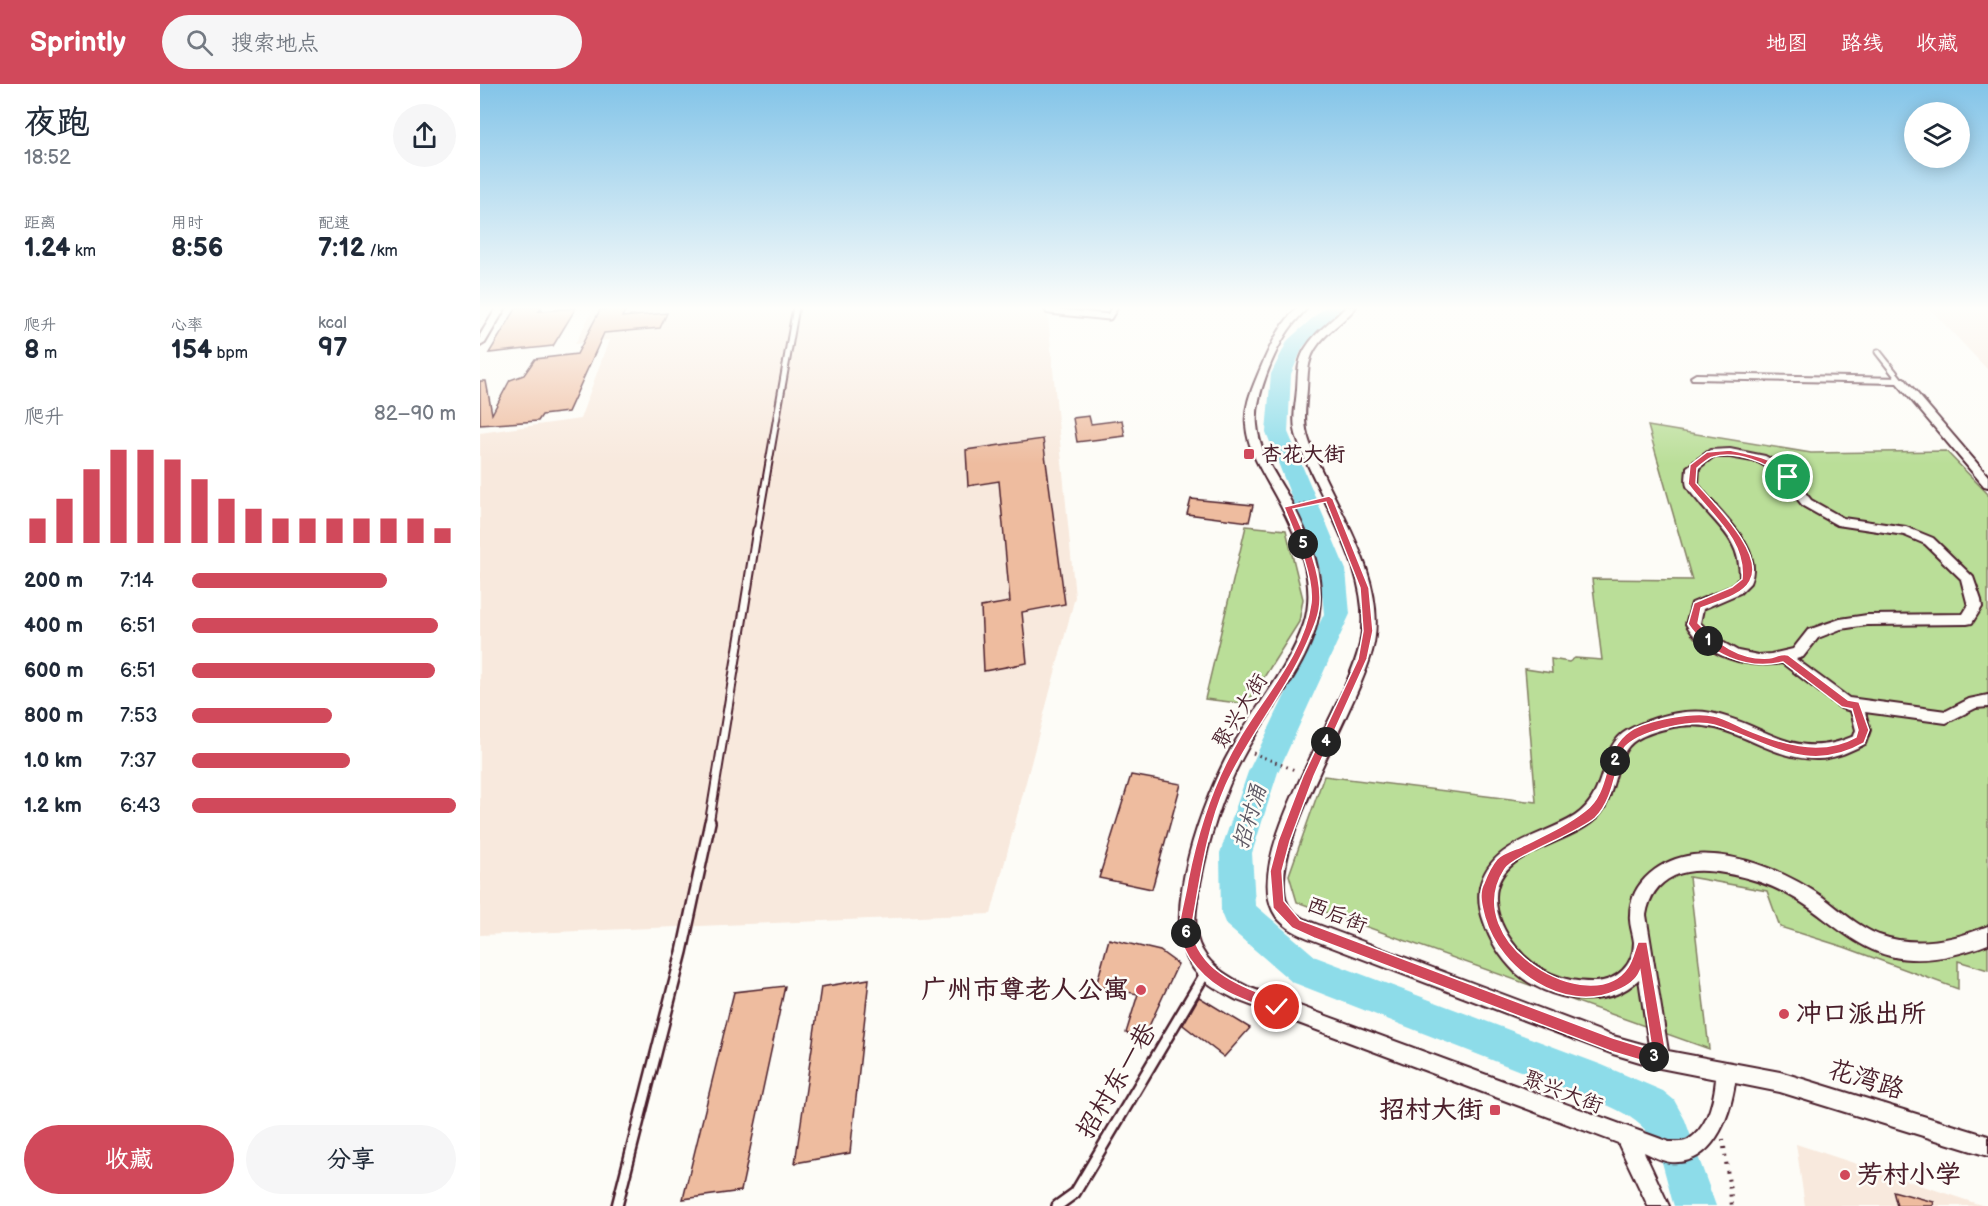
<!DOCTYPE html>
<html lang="zh">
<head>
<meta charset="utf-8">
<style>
	:root { --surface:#fff; --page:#f6f6f7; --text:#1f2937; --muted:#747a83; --accent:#d1495b }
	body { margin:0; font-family:"Balsamiq Sans","LXGW WenKai TC",sans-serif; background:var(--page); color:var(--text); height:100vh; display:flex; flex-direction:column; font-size:22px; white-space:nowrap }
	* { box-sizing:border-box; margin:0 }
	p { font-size:20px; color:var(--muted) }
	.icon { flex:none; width:33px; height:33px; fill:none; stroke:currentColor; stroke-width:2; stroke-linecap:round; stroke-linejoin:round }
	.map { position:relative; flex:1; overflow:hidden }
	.side { display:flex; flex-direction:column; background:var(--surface); width:480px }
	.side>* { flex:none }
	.buttons { position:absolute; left:1424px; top:18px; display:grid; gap:12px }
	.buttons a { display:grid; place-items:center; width:66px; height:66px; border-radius:50%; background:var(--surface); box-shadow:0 3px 15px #0003; font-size:30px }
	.pin { position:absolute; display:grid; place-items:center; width:51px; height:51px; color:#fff; margin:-26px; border:3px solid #fff; border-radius:50%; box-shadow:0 2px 6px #0007 }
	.km { position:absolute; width:30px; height:30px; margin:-15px; border-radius:50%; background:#222; color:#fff; font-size:16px; line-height:30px; text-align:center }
	.round { display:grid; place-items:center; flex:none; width:63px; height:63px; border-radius:32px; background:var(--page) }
	.summary { display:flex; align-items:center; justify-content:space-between; height:102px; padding:0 24px }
	h1 { font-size:33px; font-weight:700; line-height:45px }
	.stats { display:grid; grid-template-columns:repeat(3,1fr); gap:9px; height:102px; padding:6px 24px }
	.stats div { display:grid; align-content:center }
	.stats b { font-size:26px; font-weight:700 }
	.stats small { font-size:16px; font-weight:400 }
	.stats p { font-size:16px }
	.chart { height:168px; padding:12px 24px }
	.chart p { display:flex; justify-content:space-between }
	.chart svg { width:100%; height:108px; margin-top:6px; stroke:var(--accent); stroke-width:6 }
	.button { display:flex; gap:12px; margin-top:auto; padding:12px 24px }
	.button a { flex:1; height:69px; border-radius:36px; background:var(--accent); color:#fff; font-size:24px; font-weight:700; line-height:69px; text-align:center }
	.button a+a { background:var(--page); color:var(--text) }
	ul { padding:0 24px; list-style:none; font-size:20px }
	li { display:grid; grid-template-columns:96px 72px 1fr; align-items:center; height:45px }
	li i { height:15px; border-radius:8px; background:var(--accent) }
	header { display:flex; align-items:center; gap:36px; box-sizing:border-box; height:84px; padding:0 30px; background:var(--accent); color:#fff }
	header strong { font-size:28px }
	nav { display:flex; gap:33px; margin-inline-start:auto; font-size:21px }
	.search { width:420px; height:54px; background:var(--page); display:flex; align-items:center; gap:15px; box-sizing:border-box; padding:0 21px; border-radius:33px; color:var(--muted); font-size:22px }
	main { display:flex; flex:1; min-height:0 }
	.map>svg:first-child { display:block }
	.built { fill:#f8e9dd }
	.green { fill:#bade98; stroke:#827e62; stroke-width:1.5 }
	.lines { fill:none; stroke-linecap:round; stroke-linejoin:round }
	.river { fill:#8ddce9; fill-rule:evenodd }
	.building { fill:#eebc9f; stroke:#4a1f2b; stroke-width:1.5 }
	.lane-far2-casing { stroke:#4a1f2b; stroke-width:9 }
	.lane-far1-casing { stroke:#4a1f2b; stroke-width:11 }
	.lane-casing { stroke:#4a1f2b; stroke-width:14 }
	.street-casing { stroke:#4a1f2b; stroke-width:4 }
	.path-far2 { stroke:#4a1f2b; stroke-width:2; stroke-dasharray:1.5 4; stroke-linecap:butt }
	.path-far1 { stroke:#4a1f2b; stroke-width:3; stroke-dasharray:1.5 4.5; stroke-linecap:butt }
	.path { stroke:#4a1f2b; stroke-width:4; stroke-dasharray:2 6; stroke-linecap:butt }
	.lane-far2 { stroke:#fdfcf7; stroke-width:5 }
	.lane-far1 { stroke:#fdfcf7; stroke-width:7 }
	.lane { stroke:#fdfcf7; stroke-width:9 }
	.street { fill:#fdfcf7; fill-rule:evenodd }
	.route { fill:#d1495b; stroke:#fff; stroke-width:1.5 }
	.poi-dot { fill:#d1495b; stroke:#fdfcf7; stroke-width:2 }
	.labels { text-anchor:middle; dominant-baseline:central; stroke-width:5; stroke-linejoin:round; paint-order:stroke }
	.poi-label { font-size:21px; font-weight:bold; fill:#4a1f2b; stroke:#fdfcf7; text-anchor:start }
	.street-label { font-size:21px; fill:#4a1f2b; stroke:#fdfcf7 }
	.water-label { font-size:22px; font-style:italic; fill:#5e5864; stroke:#fdfcf7 }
	.near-poi-label { font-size:26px; font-weight:bold; fill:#4a1f2b; stroke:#fdfcf7; text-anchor:end }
	.near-street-label { font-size:26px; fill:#4a1f2b; stroke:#fdfcf7 }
</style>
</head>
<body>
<header>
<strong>Sprintly</strong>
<div class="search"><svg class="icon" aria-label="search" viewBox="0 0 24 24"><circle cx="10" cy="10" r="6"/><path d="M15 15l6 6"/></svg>搜索地点</div>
<nav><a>地图</a><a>路线</a><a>收藏</a></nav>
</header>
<main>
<section class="side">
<div class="summary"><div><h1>夜跑</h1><p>18:52</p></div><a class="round"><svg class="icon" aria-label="share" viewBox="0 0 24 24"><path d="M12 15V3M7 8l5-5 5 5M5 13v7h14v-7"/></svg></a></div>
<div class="stats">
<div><p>距离</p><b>1.24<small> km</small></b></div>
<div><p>用时</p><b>8:56</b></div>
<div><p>配速</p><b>7:12<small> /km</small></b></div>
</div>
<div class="stats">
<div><p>爬升</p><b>8<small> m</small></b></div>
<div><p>心率</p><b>154<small> bpm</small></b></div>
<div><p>kcal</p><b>97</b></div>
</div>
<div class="chart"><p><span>爬升</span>82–90 m</p>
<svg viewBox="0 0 160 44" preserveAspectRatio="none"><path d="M5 44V34M15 44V26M25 44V14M35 44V6M45 44V6M55 44V10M65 44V18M75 44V26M85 44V30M95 44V34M105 44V34M115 44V34M125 44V34M135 44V34M145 44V34M155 44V38"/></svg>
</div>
<ul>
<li><b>200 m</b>7:14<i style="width:74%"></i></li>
<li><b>400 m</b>6:51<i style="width:93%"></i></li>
<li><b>600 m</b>6:51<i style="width:92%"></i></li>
<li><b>800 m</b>7:53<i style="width:53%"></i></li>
<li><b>1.0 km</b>7:37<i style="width:60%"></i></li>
<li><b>1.2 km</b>6:43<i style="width:100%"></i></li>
</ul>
<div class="button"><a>收藏</a><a>分享</a></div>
</section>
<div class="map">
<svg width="1508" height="1122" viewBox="0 0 1508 1122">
	<rect width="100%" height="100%" fill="#fdfcf7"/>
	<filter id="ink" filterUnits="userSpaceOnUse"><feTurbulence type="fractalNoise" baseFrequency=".0167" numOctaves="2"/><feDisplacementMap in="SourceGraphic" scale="12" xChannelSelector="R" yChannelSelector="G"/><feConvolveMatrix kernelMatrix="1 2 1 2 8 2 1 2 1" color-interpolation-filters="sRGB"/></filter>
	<g filter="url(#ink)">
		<!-- built -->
		<g class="built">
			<path d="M114,223H567L595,513L511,830L0,851V349L100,335L129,256L95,260Z"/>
			<path d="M1448,223H1508V286Z"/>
			<path d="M1316,1060L1504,1122H1325Z"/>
		</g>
		<!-- green -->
		<g class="green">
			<path d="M1168,342L1331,369L1466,367L1508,410V886L1478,877V905L1364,863L1300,843L1287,807L1209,793L1229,965L817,818L809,791L844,692L1056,718L1045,585L1072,589L1071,575L1089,578L1095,574L1122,576L1112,495L1212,496Z"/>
			<path d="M766,442L806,446L823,515L819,538L767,620L725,615Z"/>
		</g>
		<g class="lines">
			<!-- river -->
			<path class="river" d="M845,223H865L823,263L811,290L808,348L866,486L870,530L798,688L772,769L775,821L836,873L1122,981L1183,1007L1194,1016L1205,1036L1236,1122H1194C1178,1066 1181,1043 1122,1019L812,898L746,841L741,829L740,769L768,688L844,530L840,486L786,348L791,290L808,256Z"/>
		</g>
		<!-- building -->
		<g class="building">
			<path d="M37,223H62L59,227L96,224L73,262L9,269Z"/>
			<path d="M147,223L142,233L187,229L180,244L124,249L88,328L62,331L58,337L0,341V297H6L12,330L30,296L44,291L55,275L97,270L120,226Z"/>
			<path d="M609,332L611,340L642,336L645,352L597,358L593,334Z"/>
			<path d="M563,355L585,520L542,528L547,579L504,587L501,523L530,518L519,397L488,402L486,366Z"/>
			<path d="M711,415L773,421L769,438L707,430Z"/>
			<path d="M651,691L701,700L672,805L619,794Z"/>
			<path d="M629,855L680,867L698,880L663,955L646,949L658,910L616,902Z"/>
			<path d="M389,895L370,1069L315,1079L341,903Z"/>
			<path d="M305,902L261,1107L203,1115L254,908Z"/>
			<path d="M719,913L770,944L744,973L703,941Z"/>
			<path d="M1413,1107L1454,1118L1453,1122H1417Z"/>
		</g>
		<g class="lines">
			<defs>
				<g id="lane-far2">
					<path d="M570,227L629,233L635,223"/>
					<path d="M1398,268L1420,296"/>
					<path d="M277,447L316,223"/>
				</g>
				<path id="lane-far1" d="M229,740L277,446"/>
				<g id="lane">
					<path d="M137,1122L202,868L230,738"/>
					<path d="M577,1122L595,1109L726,888"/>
				</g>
				<g id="street">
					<path d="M17,223H26L5,259L0,262V251Z"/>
					<path d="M564,223H574L575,227L567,229Z"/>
					<path d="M818,223H828C821,231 814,238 808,247C793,269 774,315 777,341C779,366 793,387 805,407C830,451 851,499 834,549C820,591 790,625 768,663C744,705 729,752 720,800C716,821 711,847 722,866C732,884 751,894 768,903L1189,1058C1195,1058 1203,1059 1208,1056C1228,1044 1234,1016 1236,995L1180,984L1133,970L828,854C814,848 800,841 793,827C763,767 866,626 880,560C892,503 858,445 835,396C828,381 820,366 816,350C812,335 816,320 817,305C818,291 817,278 825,265C835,248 852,237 866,223H876C864,238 845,248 835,265C827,278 828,290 827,305C826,320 823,335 827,350C831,366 839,381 846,396C870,445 904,502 894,559C882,622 785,764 807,819C811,830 826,836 836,840L1133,952L1169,962L1159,895C1126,928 1068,917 1035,888C1021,874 1010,857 1004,838C1000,827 998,815 1000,803C1010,758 1062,753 1095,732C1130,709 1117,663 1148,646C1171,633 1205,624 1231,629C1287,640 1313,679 1374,652L1376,646L1371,627L1361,624L1302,579C1267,584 1226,574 1206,540L1212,519L1250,503L1260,494C1260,458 1243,447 1221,421C1217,415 1210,409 1207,402C1205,397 1207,389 1207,383L1230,366L1250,365L1285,372L1304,382L1331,416L1363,434L1426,443L1453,454L1493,493L1501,516L1502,523L1492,539L1487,540L1387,541L1361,545L1338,554L1323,573L1316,575L1369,614L1466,627L1489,615L1508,611V623L1496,624L1466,639L1385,628L1390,646L1385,660C1370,667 1355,675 1338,675C1283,676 1253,632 1193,643C1180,646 1167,649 1156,656C1134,669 1137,709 1120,730C1094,762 1018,763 1016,812C1015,831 1025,849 1036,863C1055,887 1085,899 1115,898C1137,897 1154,881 1154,858C1153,849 1149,840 1150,831C1150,797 1182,775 1213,771C1258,767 1308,789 1344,814C1361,827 1379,843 1399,851C1435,864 1474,856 1508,842V860C1477,872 1443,880 1410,872C1376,863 1352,839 1324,820C1299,803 1273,794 1244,789C1227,786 1209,785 1194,792C1177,800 1169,813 1166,831L1188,967L1300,988L1508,1052V1072L1300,1008L1255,999C1250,1033 1233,1082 1190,1078C1182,1077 1172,1072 1164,1068L1189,1122H1168L1138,1059L757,916C740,907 721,898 711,881C679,830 724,713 751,665C775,623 808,587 824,540C838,497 816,449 795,411C783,389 768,367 766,341C764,322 772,305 779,288C789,264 799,242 818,223ZM1233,373H1250L1278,378L1296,388L1323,422L1357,441L1424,451L1445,460L1481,495L1488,522L1483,530L1387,531L1360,535L1328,546L1313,565L1291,570L1278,571L1258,567L1237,555L1220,539L1223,525L1260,509L1270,499C1286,463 1235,426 1218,400L1219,384Z"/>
					<path d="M1216,290L1424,294L1508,392V403L1504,402L1417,299L1212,295L1211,293Z"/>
				</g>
			</defs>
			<!-- lane-far2 casing -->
			<use href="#lane-far2" class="lane-far2-casing"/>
			<!-- lane-far1 casing -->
			<use href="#lane-far1" class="lane-far1-casing"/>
			<!-- lane casing -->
			<use href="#lane" class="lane-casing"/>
			<!-- street casing -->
			<use href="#street" class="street-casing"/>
			<!-- path-far2 -->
			<path class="path-far2" d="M819,421L839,417"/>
			<!-- path-far1 -->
			<path class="path-far1" d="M773,669L817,687"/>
			<!-- path -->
			<path class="path" d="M1243,1055L1252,1122"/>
			<!-- lane-far2 -->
			<use href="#lane-far2" class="lane-far2"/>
			<!-- lane-far1 -->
			<use href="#lane-far1" class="lane-far1"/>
			<!-- lane -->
			<use href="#lane" class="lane"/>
			<!-- street -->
			<use href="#street" class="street"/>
		</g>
	</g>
	<!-- sky -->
	<linearGradient id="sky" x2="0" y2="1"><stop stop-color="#83c4e8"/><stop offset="0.59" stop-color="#fefefb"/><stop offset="1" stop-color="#fefefb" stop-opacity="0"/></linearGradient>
	<rect width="1508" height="380" fill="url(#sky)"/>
	<!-- route -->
	<path class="route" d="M1250,366C1273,371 1296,374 1312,393L1305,395C1289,379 1256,366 1233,373C1228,374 1222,380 1217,384L1216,399C1233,419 1286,470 1270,497C1262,512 1236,518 1221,524L1218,539C1237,559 1259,576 1289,574C1296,573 1301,569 1308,571L1368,616L1379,618L1389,646L1384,659C1327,692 1287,657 1234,641C1213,635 1164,646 1147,661C1135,671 1137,713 1115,734C1096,750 1033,772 1025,785C977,859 1112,937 1148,883C1153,876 1155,865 1158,858H1167L1187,975L1185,980L1180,982L1133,968L834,854L812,844L793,824L790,787L798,757L823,692L878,575L883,547L880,504L846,418L813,425C825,452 841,486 840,516C840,531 833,545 827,559C805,609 769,651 746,701C726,746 720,798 711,846C722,891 763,902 801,918L803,923L797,929C761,914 733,908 710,875C705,866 699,856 699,845C700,829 706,812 708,796C718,746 733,699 759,655C784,612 824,570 831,519C834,491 814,448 804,423L849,412L853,415L889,504L893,547L887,575L834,692L810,757L802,787L804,817L820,836L836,842L1133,954L1172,966L1160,887C1156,897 1146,903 1136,907C1084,930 1020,886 1005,834C1002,823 998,809 1004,799C1007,791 1012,781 1017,775C1023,769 1034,766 1041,763C1063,752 1086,742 1105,727C1133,706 1121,666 1150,647C1167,636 1214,627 1234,632C1244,634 1254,640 1263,644C1298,659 1340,673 1376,653L1378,646L1372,625L1362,623L1303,578C1267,587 1228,570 1208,540L1214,519L1252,503L1262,495C1266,455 1229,429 1208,400L1210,381L1227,368Z"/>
	<!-- markers -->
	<g class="poi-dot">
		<rect x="763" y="364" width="12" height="12" rx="3"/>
		<circle cx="661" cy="906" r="6"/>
		<circle cx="1304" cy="930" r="6"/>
		<rect x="1009" y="1020" width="12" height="12" rx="3"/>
		<circle cx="1365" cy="1091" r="6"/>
	</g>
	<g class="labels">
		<!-- poi labels -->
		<g class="poi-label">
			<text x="781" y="370">杏花大街</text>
		</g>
		<!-- street labels -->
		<g class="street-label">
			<text transform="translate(760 627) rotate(-58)">聚兴大街</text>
			<text transform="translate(857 831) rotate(22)">西后街</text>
			<text transform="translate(1083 1008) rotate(21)">聚兴大街</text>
		</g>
		<!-- water labels -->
		<g class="water-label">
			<text transform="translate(770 733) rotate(-73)">招村涌</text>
		</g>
		<!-- near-poi labels -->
		<g class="near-poi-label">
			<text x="649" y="906">广州市尊老人公寓</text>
			<text x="1316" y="930" text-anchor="start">冲口派出所</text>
			<text x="1003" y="1026">招村大街</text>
			<text x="1377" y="1091" text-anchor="start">芳村小学</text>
		</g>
		<!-- near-street labels -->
		<g class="near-street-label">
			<text transform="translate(1386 996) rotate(17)">花湾路</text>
			<text transform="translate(637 997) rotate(-59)">招村东一巷</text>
		</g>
	</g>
</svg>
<div class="buttons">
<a><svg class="icon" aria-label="layers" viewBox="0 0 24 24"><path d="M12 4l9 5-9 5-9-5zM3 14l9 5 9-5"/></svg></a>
</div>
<div class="pin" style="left:1308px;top:393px;background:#1e9e55"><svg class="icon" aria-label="arrive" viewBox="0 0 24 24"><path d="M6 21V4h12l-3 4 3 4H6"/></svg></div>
<div class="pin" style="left:797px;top:923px;background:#d93025"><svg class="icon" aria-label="check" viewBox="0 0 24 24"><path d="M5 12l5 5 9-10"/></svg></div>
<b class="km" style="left:1228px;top:557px">1</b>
<b class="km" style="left:1135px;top:677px">2</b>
<b class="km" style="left:1174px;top:973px">3</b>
<b class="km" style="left:846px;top:658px">4</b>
<b class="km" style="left:823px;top:460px">5</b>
<b class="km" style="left:706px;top:849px">6</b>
</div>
</main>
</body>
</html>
